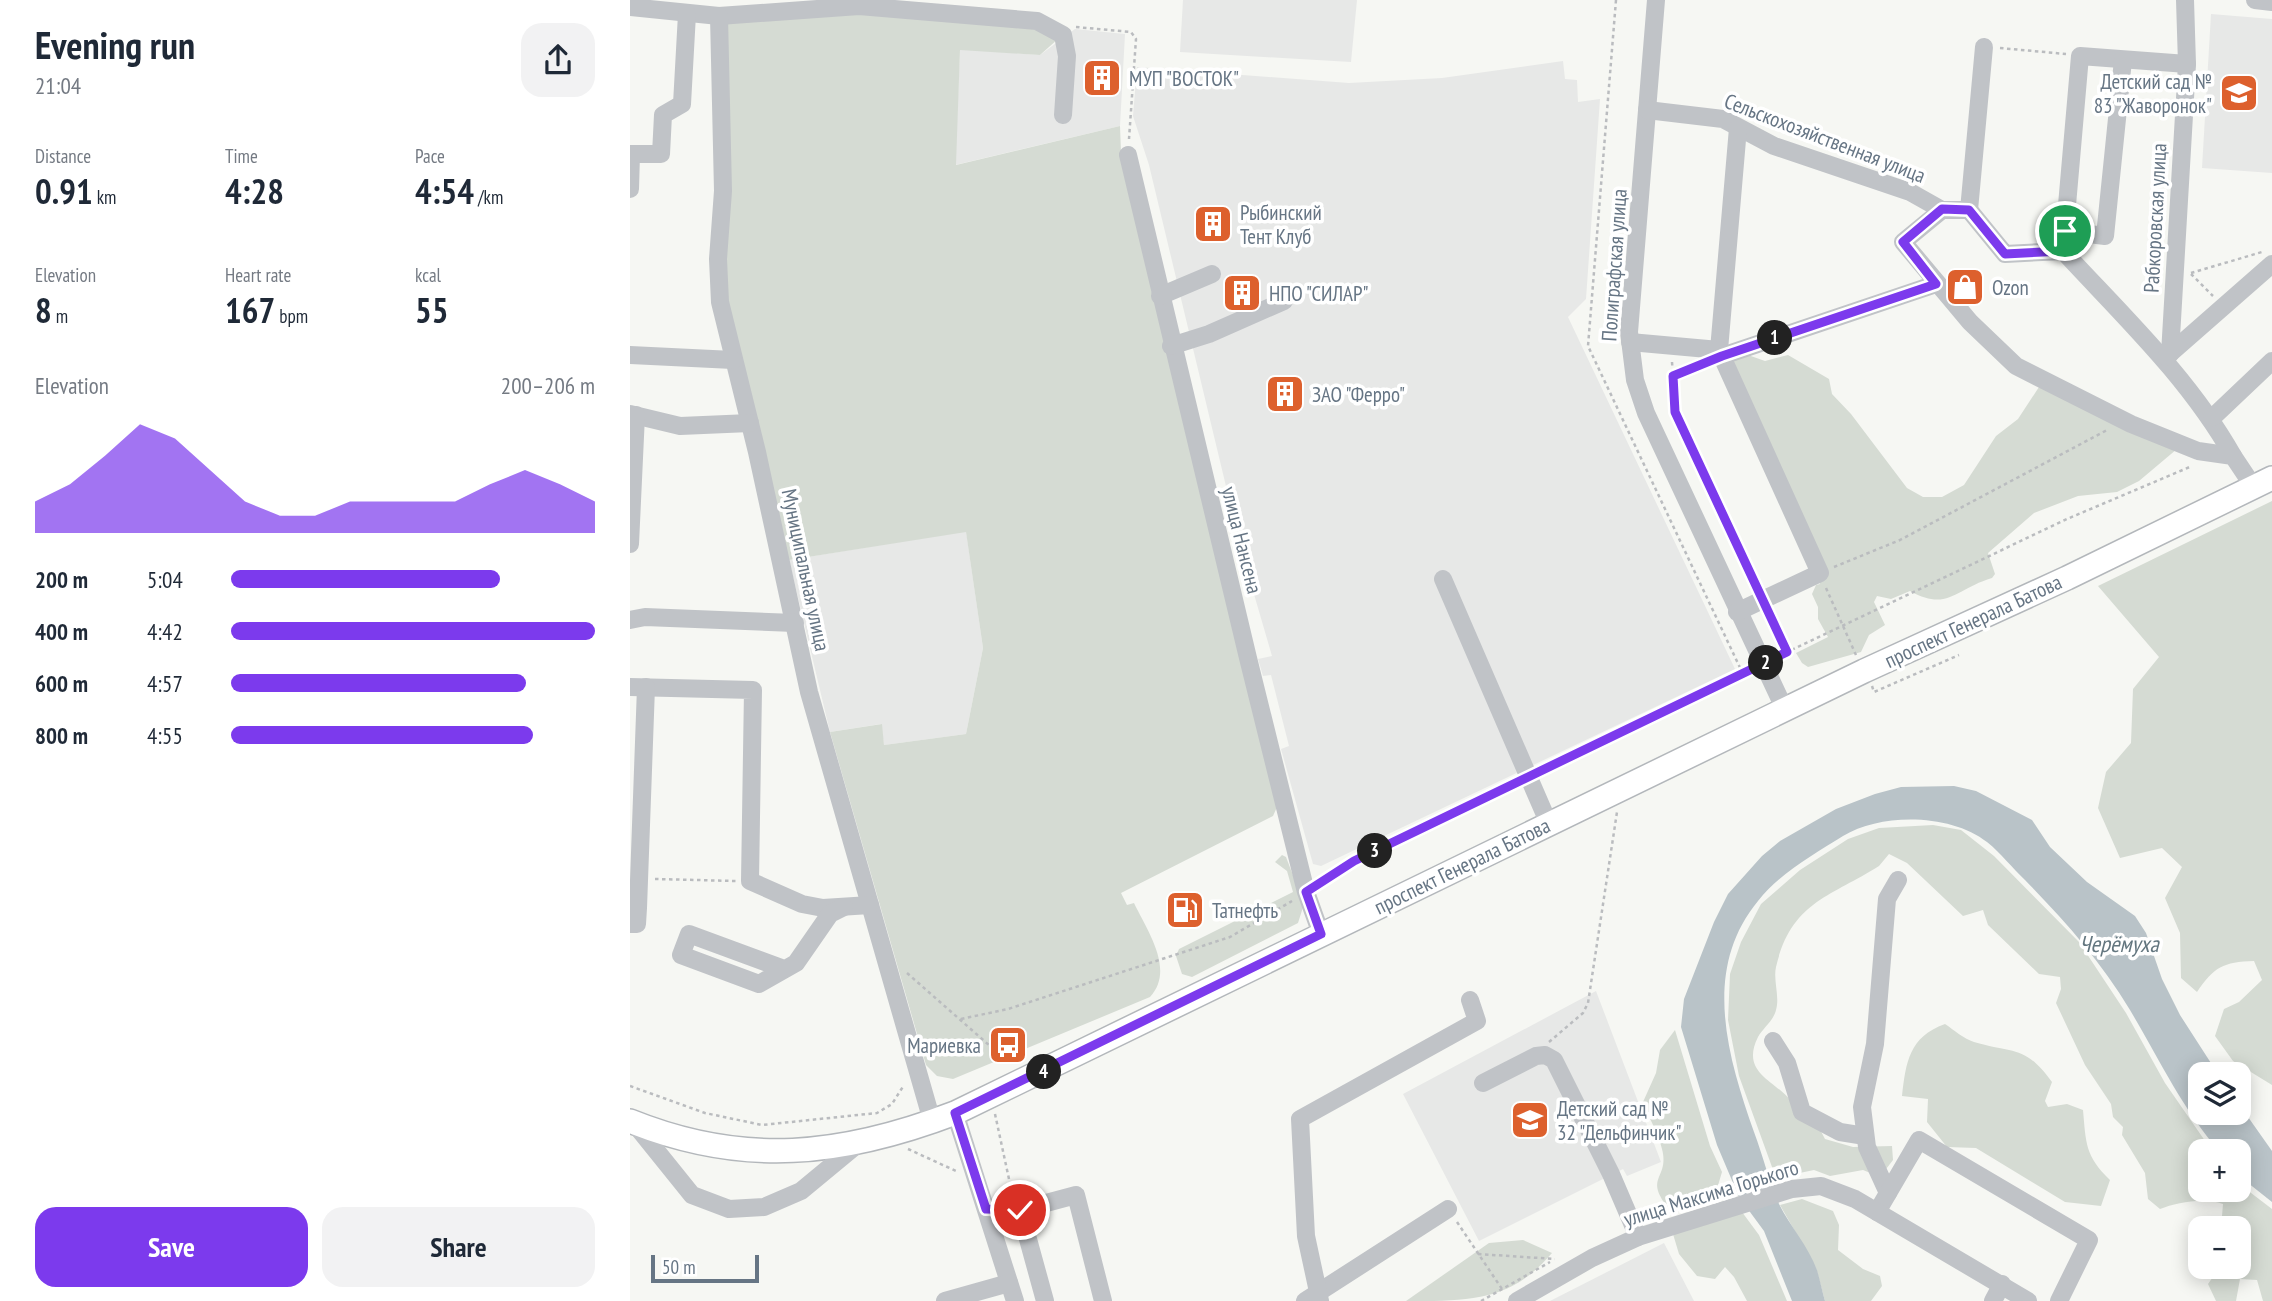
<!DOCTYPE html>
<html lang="en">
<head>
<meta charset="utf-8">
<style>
	:root { --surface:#fff; --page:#f2f2f3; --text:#1f2937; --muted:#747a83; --accent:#7c3aed }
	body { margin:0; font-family:"PT Sans Narrow",sans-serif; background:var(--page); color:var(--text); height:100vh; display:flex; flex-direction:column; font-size:26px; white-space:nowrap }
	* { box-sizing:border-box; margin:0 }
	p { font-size:23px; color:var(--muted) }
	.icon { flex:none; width:38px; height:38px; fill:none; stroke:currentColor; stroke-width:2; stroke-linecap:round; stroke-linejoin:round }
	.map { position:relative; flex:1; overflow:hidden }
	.side { display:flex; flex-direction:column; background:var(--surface); width:630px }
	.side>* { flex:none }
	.controls { position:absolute; left:1558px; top:1062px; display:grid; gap:14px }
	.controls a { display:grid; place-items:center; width:63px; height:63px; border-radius:14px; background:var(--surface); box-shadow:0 4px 18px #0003; font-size:35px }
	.scale { position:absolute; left:21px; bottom:18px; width:108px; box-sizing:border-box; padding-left:7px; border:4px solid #667584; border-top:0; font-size:19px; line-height:24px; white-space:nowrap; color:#667584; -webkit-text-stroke:5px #fff; paint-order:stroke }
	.pin { position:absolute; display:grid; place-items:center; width:60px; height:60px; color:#fff; margin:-30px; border:4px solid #fff; border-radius:50%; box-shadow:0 2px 7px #0007 }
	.km { position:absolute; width:35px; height:35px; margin:-18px; border-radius:50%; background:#222; color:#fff; font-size:19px; line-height:35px; text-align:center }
	.round { display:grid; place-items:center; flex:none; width:74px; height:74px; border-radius:21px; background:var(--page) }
	.summary { display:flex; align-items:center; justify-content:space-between; height:119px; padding:0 35px }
	h1 { font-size:38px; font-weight:600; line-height:52px }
	.stats { display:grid; grid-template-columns:repeat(3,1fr); gap:10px; height:119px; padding:7px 35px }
	.stats div { display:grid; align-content:center }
	.stats b { font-size:35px; font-weight:600 }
	.stats small { font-size:19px; font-weight:400 }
	.stats p { font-size:19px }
	.chart { height:196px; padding:14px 35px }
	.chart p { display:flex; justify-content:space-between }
	.chart svg { width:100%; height:126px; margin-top:7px; fill:var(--accent); opacity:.7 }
	.cta { display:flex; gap:14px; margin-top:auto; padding:14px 35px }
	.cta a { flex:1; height:80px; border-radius:21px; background:var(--accent); color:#fff; font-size:28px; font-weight:600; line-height:80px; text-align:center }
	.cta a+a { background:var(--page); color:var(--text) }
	ul { padding:0 35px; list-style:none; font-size:23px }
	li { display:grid; grid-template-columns:112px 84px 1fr; align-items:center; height:52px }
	li i { height:18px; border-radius:9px; background:var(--accent) }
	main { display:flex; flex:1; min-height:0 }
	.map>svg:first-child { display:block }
	.built { fill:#e7e8e7 }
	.green { fill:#d5dbd3 }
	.water { fill:#b9c3c8 }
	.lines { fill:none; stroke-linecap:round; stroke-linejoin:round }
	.major-casing { stroke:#b3b7bb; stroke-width:26 }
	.path { stroke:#babcbf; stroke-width:2.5; stroke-dasharray:3.5 3.5; stroke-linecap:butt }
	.minor { stroke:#c0c3c7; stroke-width:18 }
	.major { stroke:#fff; stroke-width:23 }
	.route-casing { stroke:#fff; stroke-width:14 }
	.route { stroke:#7c3aed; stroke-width:9 }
	.labels { text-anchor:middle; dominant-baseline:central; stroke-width:7; stroke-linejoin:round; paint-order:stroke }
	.poi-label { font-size:21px; fill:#667584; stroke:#fff; text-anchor:start }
	.street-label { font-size:21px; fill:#667584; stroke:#fff }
	.water-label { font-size:23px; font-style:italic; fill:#63767f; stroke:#fff }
</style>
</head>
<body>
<main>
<section class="side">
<div class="summary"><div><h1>Evening run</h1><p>21:04</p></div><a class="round"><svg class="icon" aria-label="share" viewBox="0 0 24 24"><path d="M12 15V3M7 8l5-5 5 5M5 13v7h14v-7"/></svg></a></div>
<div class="stats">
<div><p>Distance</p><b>0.91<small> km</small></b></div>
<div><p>Time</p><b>4:28</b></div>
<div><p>Pace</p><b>4:54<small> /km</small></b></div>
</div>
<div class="stats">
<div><p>Elevation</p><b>8<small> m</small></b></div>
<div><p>Heart rate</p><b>167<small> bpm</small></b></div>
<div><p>kcal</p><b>55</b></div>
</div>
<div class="chart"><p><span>Elevation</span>200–206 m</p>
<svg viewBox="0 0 160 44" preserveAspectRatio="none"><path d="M0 44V33L10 27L20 17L30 6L40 11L50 22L60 33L70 38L80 38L90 33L100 33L110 33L120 33L130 27L140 22L150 27L160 33V44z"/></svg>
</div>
<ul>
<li><b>200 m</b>5:04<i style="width:74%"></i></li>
<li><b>400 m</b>4:42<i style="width:100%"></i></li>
<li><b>600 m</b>4:57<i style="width:81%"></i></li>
<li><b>800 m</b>4:55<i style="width:83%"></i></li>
</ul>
<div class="cta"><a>Save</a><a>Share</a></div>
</section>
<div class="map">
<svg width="1642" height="1301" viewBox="0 0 1642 1301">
	<rect width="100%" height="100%" fill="#f6f7f3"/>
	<!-- built -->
	<g class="built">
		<path d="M553,0H727L721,62L550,52Z"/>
		<path d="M1581,14L1642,19V173L1572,168Z"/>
		<path d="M445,29L495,34L490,126L325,165L330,49L410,55Z"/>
		<path d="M933,61L935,79L947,80L948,102L970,99L956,299L938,317L1105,669L691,866L683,864L651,749L659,746L641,675L633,676L628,659L642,656L612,553L519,165L503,116L507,67L719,83L812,78Z"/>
		<path d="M336,531L353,648L336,734L254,745L251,724L200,732L159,560Z"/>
		<path d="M966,991L1031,1162L997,1176L993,1169L849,1241L773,1094Z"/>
		<path d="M1034,1243L1064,1301H920Z"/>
	</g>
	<!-- green -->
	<g class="green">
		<path d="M229,13L416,30L428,39L410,55L330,50L326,165L490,126L491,153L647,807L643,816L491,893L497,905L504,903C518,932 545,970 520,997L323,1079L307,1076L296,1065L200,732L252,724L254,745L336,734L353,648L336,532L159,560L95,300V21Z"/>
		<path d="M1118,355L1135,361L1158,355L1199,379L1202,394L1221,414L1277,488L1293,497H1312L1334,485L1366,436L1388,419L1409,387L1547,449L1509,481L1487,492L1448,496L1404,513L1358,553L1365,574L1362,578C1325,589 1318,612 1280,591L1261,599L1247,596L1244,602L1255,625L1239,635L1231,652L1178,667L1172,663L1166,653L1198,637L1188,619V607L1182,594L1186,585L1190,584L1092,365Z"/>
		<path d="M1642,501V1085L1603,1061L1585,1036L1594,1009L1609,1002L1632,980L1624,961C1593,962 1584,967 1567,992L1551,978L1550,933L1535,898L1552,867L1532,848L1490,858L1468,808L1476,772L1501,743L1503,689L1529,657L1468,586Z"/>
		<path d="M1303,825L1331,830L1364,856L1449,942L1496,1013L1535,1083L1582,1151L1570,1152V1190H1608V1183L1642,1209V1301H1633L1627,1280L1610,1279L1606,1301H1586L1578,1284L1590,1267H1608V1228H1591L1593,1204C1575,1197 1547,1202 1530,1209L1518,1199L1515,1173L1492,1135L1493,1127L1483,1117L1481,1104L1455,1065L1426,1003L1431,989L1430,977L1409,974L1358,925L1353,910L1333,916L1277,863L1259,854L1249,866C1200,897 1161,902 1146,967C1143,980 1150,997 1146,1010C1144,1020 1133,1028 1128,1037C1110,1073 1145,1080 1161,1101H1175L1195,1139L1223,1147L1262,1146L1263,1160L1250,1177L1233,1170L1200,1176L1184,1170L1146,1178L1109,1076L1098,1020L1100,974L1111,942L1131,904L1170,870L1218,839L1249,828Z"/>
		<path d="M652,855L656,857L674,904L668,923L562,977L552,974L546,956L549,949L663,892L657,871L645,862Z"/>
		<path d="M1315,1024C1324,1030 1334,1039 1344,1042C1384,1054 1394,1044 1422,1082L1415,1101L1418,1107L1437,1104L1453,1110C1456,1143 1455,1156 1480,1180L1471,1206L1435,1202L1346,1148L1317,1147L1297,1122L1298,1099L1272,1096C1276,1062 1279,1037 1315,1024Z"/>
		<path d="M1045,1030L1080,1146L1092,1172L1086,1192L1040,1210C1012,1176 1040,1180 1032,1149C1028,1133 1019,1118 1013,1102L1026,1073L1030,1050Z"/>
		<path d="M1172,1199L1203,1211L1209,1225L1208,1250L1233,1269L1250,1276L1252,1286L1241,1301H1195L1186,1268L1150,1205Z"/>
		<path d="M1112,1212L1129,1235L1157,1301H1117L1104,1277L1095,1267L1085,1279L1067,1276L1049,1254L1043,1234Z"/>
		<path d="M893,1240L922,1253C881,1301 842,1301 776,1301L859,1243Z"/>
	</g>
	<!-- water -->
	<path class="water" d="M1324,786L1346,791L1402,820L1420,847L1457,882L1505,916L1516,933L1532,979L1550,1015L1588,1074H1570V1113H1608V1092L1611,1107L1642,1151V1202L1608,1175V1152L1589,1151C1552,1108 1529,1059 1500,1010C1470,960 1435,921 1395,880C1382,868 1371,853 1357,842C1322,814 1252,812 1213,836C1184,854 1149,874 1128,901C1071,970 1098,1058 1124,1132C1133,1156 1139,1181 1149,1204C1160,1226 1178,1246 1187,1270C1190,1280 1192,1291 1195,1301H1162L1134,1231L1109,1197L1087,1145L1051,1027L1054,999L1084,922L1098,894L1132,856L1150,841L1206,809L1245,794L1271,787Z"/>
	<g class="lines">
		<defs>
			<path id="major" d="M0,1121C114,1167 212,1156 325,1113L1234,671L1437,578L1642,478"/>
		</defs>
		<!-- major casing -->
		<use href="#major" class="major-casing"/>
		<!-- path -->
		<g class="path">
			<path d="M986,0L958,346L1113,674"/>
			<path d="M446,27L501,32L506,39L499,139"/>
			<path d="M1370,48L1436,54"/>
			<path d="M1561,273L1632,252"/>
			<path d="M1561,274L1583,296"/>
			<path d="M1042,362L1043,376"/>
			<path d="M1068,365L1043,376L1045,412L1126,586"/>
			<path d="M1204,567L1270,540L1479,429"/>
			<path d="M1196,588L1226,655"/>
			<path d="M1139,614L1157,652"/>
			<path d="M1149,656L1437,519L1562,466"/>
			<path d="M1242,686L1244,692L1329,655"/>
			<path d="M912,770L1121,670"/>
			<path d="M25,879L106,881"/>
			<path d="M691,882L724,861L884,783"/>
			<path d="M277,973L377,1061"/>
			<path d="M331,1019L378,1009L600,937L662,901"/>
			<path d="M919,1042L953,1013L958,1003L987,812"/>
			<path d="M0,1086L75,1113L132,1125L247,1113L262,1104L274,1085"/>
			<path d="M365,1114L382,1193"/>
			<path d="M278,1149L326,1171"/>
			<path d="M827,1222L872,1289"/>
			<path d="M848,1254L925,1259"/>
			<path d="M851,1301L920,1262"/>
		</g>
		<!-- minor -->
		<g class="minor">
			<path d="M1026,0L999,332L1005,380L1016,413L1155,710"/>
			<path d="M1625,0L1642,2"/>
			<path d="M0,7L89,16L229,6L407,21L433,35L437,56L433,115"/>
			<path d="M89,16L93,191L88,259L90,302L127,452L179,692L302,1121"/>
			<path d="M1557,64L1450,56L1433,251C1493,316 1559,378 1603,456"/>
			<path d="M1017,110L1093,119L1144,146L1280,192L1312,210"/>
			<path d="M498,155L618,658L676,892L691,934"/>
			<path d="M0,189L1,154H31L33,115L52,104L57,14"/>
			<path d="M1339,210L1354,47"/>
			<path d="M1435,231L1475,236L1493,60"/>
			<path d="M1433,251L1375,254L1339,210H1312L1273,242L1340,322L1386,366L1501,424L1568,451L1603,456L1623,486"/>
			<path d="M530,296L582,274"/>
			<path d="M1000,342L1089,350L1108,128"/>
			<path d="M541,346L579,334L654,301"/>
			<path d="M1089,350L1190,573L1107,612"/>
			<path d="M1540,354L1557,64L1555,0"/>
			<path d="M0,355L103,360"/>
			<path d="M1092,356L1306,284"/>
			<path d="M1536,357L1642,264"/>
			<path d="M0,414L50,426L120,423"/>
			<path d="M1582,418L1642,361"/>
			<path d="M0,544L6,415"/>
			<path d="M813,579L919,824"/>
			<path d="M0,620L15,617L165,623"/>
			<path d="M0,687L123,690L120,881L172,904L193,908L240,905"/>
			<path d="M0,924H7L8,908L16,687"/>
			<path d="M154,969L59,934L51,955L129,984L166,963L200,914L214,907"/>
			<path d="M1143,1041L1157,1063L1172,1112L1210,1132L1235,1136"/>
			<path d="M853,1083L906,1056L915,1055L924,1060L981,1174L1008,1237"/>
			<path d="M325,1113L385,1301"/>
			<path d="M4,1123L62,1195L99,1209L134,1207L171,1191L229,1143"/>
			<path d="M1258,1193L1237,1147L1232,1107L1245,1044L1257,899L1268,880"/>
			<path d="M357,1209L390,1210L415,1301"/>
			<path d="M390,1210L446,1195L473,1301"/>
			<path d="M1247,1212L1289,1140L1459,1240L1429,1301"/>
			<path d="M315,1301L379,1283"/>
			<path d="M675,1301L818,1209"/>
			<path d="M690,1301L676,1236L670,1119L847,1021L840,1000"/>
			<path d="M887,1301L962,1258L1008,1237L1162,1189L1191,1186L1225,1199L1398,1301"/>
			<path d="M1363,1301L1372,1284"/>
		</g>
		<!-- major -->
		<use href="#major" class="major"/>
	</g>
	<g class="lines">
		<defs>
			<path id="route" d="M390,1210L356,1209L325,1113L691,934L676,892L724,861L1157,652L1045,412L1043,376L1092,356L1306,284L1273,242L1312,209L1339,210L1375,254L1433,251L1435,231"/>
		</defs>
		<!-- route casing -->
		<use href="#route" class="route-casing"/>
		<!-- route -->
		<use href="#route" class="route"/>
	</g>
	<!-- icons -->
	<defs>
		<symbol id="building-square" viewBox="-11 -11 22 22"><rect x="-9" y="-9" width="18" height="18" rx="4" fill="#dd602d" stroke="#fff"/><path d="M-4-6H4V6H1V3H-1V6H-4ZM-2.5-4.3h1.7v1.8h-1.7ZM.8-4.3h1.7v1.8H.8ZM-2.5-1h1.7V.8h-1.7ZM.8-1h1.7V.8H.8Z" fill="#fff"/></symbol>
		<symbol id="school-square" viewBox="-11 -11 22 22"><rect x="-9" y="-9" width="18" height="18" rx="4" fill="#dd602d" stroke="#fff"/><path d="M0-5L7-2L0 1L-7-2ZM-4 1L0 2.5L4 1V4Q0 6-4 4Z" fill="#fff"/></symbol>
		<symbol id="shop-square" viewBox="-11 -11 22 22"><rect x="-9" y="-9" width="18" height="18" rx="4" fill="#dd602d" stroke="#fff"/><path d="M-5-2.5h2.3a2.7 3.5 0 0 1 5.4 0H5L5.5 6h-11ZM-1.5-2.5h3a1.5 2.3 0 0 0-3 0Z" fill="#fff"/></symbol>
		<symbol id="fuel-square" viewBox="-11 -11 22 22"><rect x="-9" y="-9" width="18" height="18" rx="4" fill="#dd602d" stroke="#fff"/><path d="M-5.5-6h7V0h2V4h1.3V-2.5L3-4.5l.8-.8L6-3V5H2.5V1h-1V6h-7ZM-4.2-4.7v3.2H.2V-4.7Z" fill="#fff"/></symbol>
		<symbol id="bus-square" viewBox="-11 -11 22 22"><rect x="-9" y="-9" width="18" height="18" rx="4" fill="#dd602d" stroke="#fff"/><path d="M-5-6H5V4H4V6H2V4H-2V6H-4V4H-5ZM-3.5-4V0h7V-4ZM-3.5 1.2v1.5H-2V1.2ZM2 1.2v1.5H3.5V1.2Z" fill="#fff"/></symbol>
	</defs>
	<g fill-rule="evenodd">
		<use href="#building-square" x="450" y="56" width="44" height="44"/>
		<use href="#school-square" x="1587" y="71" width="44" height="44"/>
		<use href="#building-square" x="561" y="202" width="44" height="44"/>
		<use href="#shop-square" x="1313" y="265" width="44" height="44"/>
		<use href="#building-square" x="590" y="271" width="44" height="44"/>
		<use href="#building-square" x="633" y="372" width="44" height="44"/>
		<use href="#fuel-square" x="533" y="888" width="44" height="44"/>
		<use href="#bus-square" x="356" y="1023" width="44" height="44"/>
		<use href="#school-square" x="878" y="1098" width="44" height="44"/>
	</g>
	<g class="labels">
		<!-- poi labels -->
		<g class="poi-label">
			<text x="499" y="78">МУП "ВОСТОК"</text>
			<text x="1582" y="81" text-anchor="end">Детский сад №<tspan x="1582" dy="24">83 "Жаворонок"</tspan></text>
			<text x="610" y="212">Рыбинский<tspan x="610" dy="24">Тент Клуб</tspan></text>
			<text x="1362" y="287">Ozon</text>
			<text x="639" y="293">НПО "СИЛАР"</text>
			<text x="682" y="394">ЗАО "Ферро"</text>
			<text x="582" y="910">Татнефть</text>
			<text x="351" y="1045" text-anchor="end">Мариевка</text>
			<text x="927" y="1108">Детский сад №<tspan x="927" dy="24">32 "Дельфинчик"</tspan></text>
		</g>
		<!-- street labels -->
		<g class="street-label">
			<text transform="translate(1195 138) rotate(21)">Сельскохозяйственная улица</text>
			<text transform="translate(1525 218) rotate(-87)">Рабкоровская улица</text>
			<text transform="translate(984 265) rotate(-86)">Полиграфская улица</text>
			<text transform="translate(612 540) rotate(76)">улица Нансена</text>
			<text transform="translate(176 570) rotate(78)">Муниципальная улица</text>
			<text transform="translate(1343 621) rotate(-25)">проспект Генерала Батова</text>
			<text transform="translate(832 866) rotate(-26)">проспект Генерала Батова</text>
			<text transform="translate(1081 1193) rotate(-17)">улица Максима Горького</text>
		</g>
		<!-- water labels -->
		<g class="water-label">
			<text x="1489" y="943">Черёмуха</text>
		</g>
	</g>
</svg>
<div class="controls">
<a><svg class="icon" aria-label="layers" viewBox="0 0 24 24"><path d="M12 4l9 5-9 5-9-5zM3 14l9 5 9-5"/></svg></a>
<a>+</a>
<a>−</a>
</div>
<div class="scale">50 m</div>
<div class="pin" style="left:1435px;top:231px;background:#1e9e55"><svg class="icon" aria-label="arrive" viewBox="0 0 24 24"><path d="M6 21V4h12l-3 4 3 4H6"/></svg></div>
<div class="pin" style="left:390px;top:1210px;background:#d93025"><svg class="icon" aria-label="check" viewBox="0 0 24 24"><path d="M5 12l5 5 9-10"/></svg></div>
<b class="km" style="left:1145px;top:338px">1</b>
<b class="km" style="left:1136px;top:663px">2</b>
<b class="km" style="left:745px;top:851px">3</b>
<b class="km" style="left:414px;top:1072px">4</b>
</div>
</main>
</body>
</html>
